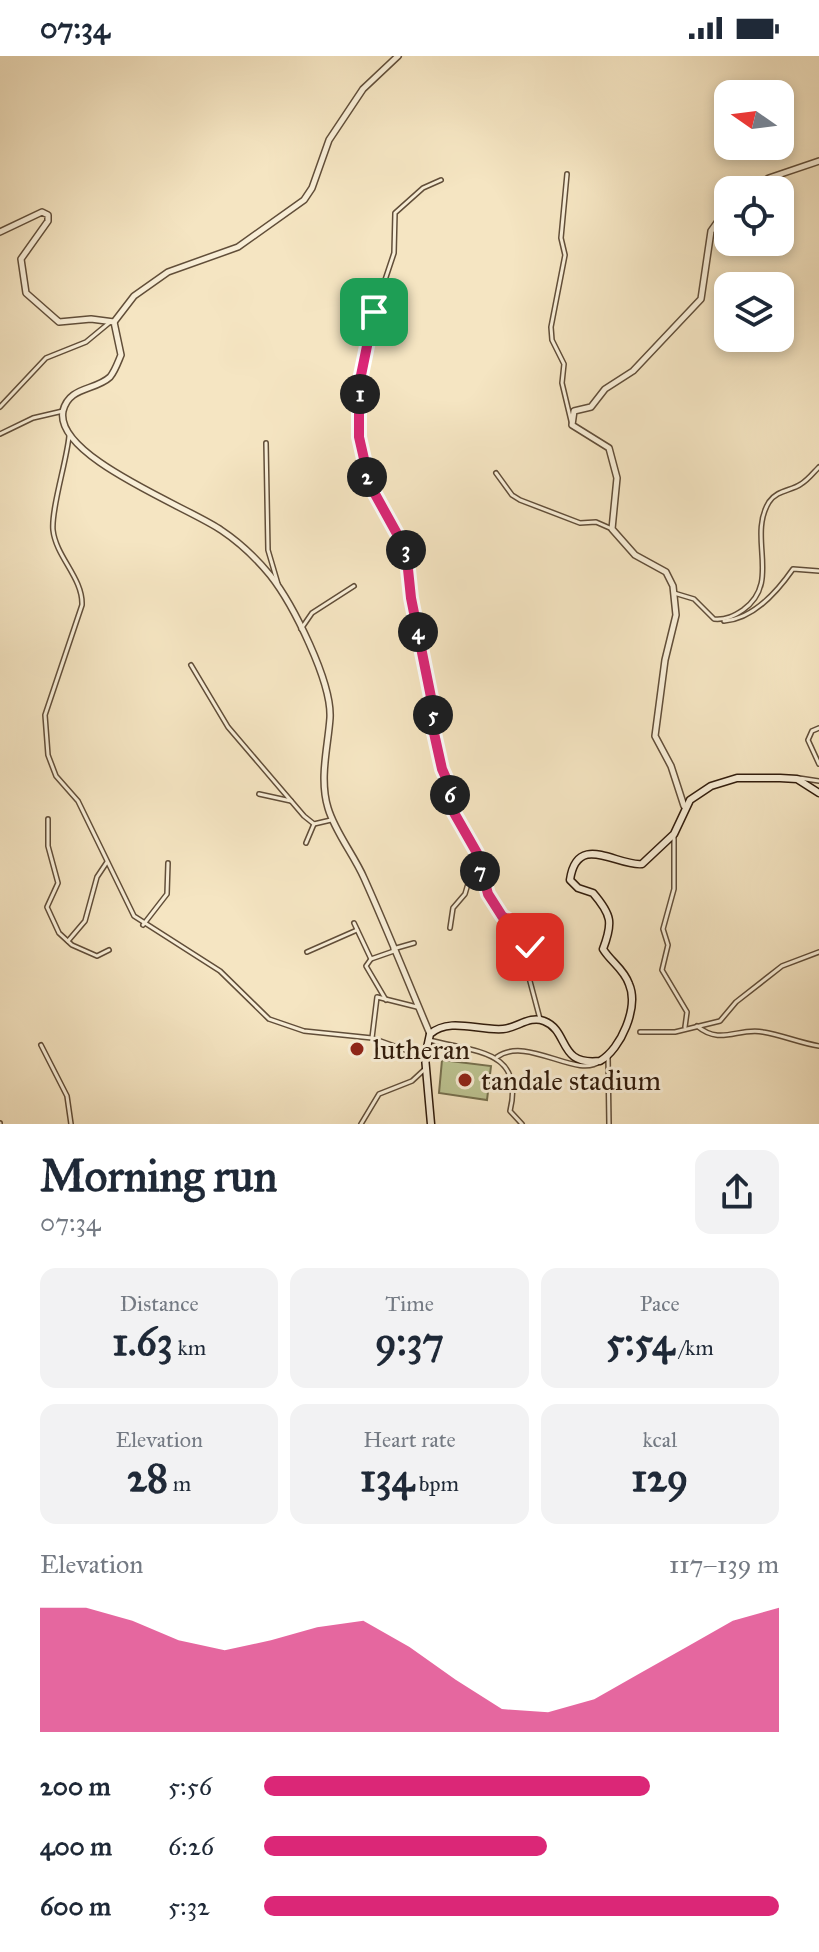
<!DOCTYPE html>
<html lang="en">
<head>
<meta charset="utf-8">
<style>
	:root { --surface:#fff; --page:#f2f2f3; --text:#1f2937; --muted:#747a83; --accent:#db2777 }
	body { margin:0; font-family:"IM FELL Great Primer",serif; background:var(--page); color:var(--text); height:100vh; display:flex; flex-direction:column; font-size:30px; white-space:nowrap }
	* { box-sizing:border-box; margin:0 }
	p { font-size:26px; color:var(--muted) }
	.icon { flex:none; width:44px; height:44px; fill:none; stroke:currentColor; stroke-width:2; stroke-linecap:round; stroke-linejoin:round }
	.map { position:relative; height:1068px; overflow:hidden }
	.side { display:flex; flex-direction:column; background:var(--surface); flex:1 }
	.side>* { flex:none }
	.needle { width:52px; rotate:284deg }
	.tools { position:absolute; left:714px; top:24px; display:grid; gap:16px }
	.tools a { display:grid; place-items:center; width:80px; height:80px; border-radius:16px; background:var(--surface); box-shadow:0 4px 12px #0003; font-size:40px }
	.pin { position:absolute; display:grid; place-items:center; width:68px; height:68px; color:#fff; margin:-34px; border-radius:16px; box-shadow:0 4px 12px #0006 }
	.km { position:absolute; width:40px; height:40px; margin:-20px; border-radius:50%; background:#222; color:#fff; font-size:22px; line-height:40px; text-align:center }
	.round { display:grid; place-items:center; flex:none; width:84px; height:84px; border-radius:16px; background:var(--page) }
	.summary { display:flex; align-items:center; justify-content:space-between; height:136px; padding:0 40px }
	h1 { font-size:44px; font-weight:700; line-height:60px }
	.metrics { display:grid; grid-template-columns:repeat(3,1fr); gap:12px; height:136px; padding:8px 40px }
	.metrics div { display:grid; align-content:center; border-radius:16px; background:var(--page); text-align:center }
	.metrics b { font-size:40px; font-weight:700 }
	.metrics small { font-size:22px; font-weight:400 }
	.metrics p { font-size:22px }
	.chart { height:224px; padding:16px 40px }
	.chart p { display:flex; justify-content:space-between }
	.chart svg { width:100%; height:144px; margin-top:8px; fill:var(--accent); opacity:.7 }
	ul { padding:0 40px; list-style:none; font-size:26px }
	li { display:grid; grid-template-columns:128px 96px 1fr; align-items:center; height:60px }
	li i { height:20px; border-radius:10px; background:var(--accent) }
	.status { display:flex; justify-content:space-between; align-items:center; height:56px; padding:0 40px; background:var(--surface); direction:ltr }
	.status svg { height:22px; fill:currentColor }
	.map>svg:first-child { display:block }
	.pitch { fill:#bdc492; stroke:#76704e; stroke-width:2 }
	.lines { fill:none; stroke-linecap:round; stroke-linejoin:round }
	.minor-casing { stroke:#614e39; stroke-width:6 }
	.tertiary-casing { stroke:#614e39; stroke-width:8 }
	.secondary-casing { stroke:#301b0b; stroke-width:9 }
	.minor { stroke:#f8eed7; stroke-width:3 }
	.tertiary { stroke:#f8eed7; stroke-width:5 }
	.secondary { stroke:#f8eed7; stroke-width:6 }
	.route-casing { stroke:#fff; stroke-width:16 }
	.route { stroke:#db2777; stroke-width:10 }
	.poi-dot { fill:#8f2418; stroke:#f8eed7; stroke-width:3 }
	.labels { text-anchor:middle; dominant-baseline:central; stroke-width:6; stroke-linejoin:round; paint-order:stroke }
	.poi-label { font-size:28px; fill:#301b0b; stroke:#f8eed7; text-anchor:start }
</style>
</head>
<body>
<div class="status"><b>07:34</b><svg viewBox="0 0 49 12"><path d="M0 12V9h3v3zM5 12V6h3v6zM10 12V3h3v9zM15 12V0h3v12zM26 1h20v11H26zM47 4h2v5h-2z"/></svg></div>
<div class="map">
<svg width="819" height="1068" viewBox="0 0 819 1068">
	<rect width="100%" height="100%" fill="#f5e5c2"/>
	<filter id="stains"><feTurbulence type="fractalNoise" baseFrequency=".0025" numOctaves="4"/><feColorMatrix values="0 0 0 0 .2 0 0 0 0 .09 0 0 0 0 .02 0 0 0 .5 -.17"/></filter>
	<radialGradient id="worn" r=".72"><stop offset=".6" stop-color="#630" stop-opacity="0"/><stop offset="1" stop-color="#630" stop-opacity=".3"/></radialGradient>
	<!-- pitch -->
	<path class="pitch" d="M442,1004L491,1010L487,1044L439,1037Z"/>
	<g class="lines">
		<defs>
			<g id="minor">
				<path d="M567,118L561,182L565,199L551,271L552,284L564,308L562,327L572,369"/>
				<path d="M441,124L423,132L395,157L394,197L370,269L359,329V381L370,429L406,494L411,542L433,651L432,668L442,713L450,731L449,746L477,797L488,838L502,860L522,872L530,891L527,914L540,963"/>
				<path d="M0,351L46,302L86,286L109,267"/>
				<path d="M0,378L33,362L63,355"/>
				<path d="M69,380C67,404 51,453 53,474C56,501 83,522 82,549L45,659L48,699L56,720L78,745L134,860L220,915L269,963L304,975L372,982L425,1001"/>
				<path d="M266,387L268,494L278,528"/>
				<path d="M496,417L512,439L520,444L580,467L596,466L612,473"/>
				<path d="M674,537L694,543L714,563C726,564 734,560 743,554C782,526 747,482 769,446C777,434 791,435 801,428C808,424 814,416 819,411"/>
				<path d="M724,565C753,563 777,536 793,513L819,515"/>
				<path d="M301,573L312,557L354,530"/>
				<path d="M191,609L228,671L304,760L314,768L331,764"/>
				<path d="M819,672L812,675L808,684L819,708"/>
				<path d="M799,722L819,725"/>
				<path d="M259,738L291,745"/>
				<path d="M48,763V790L58,827L47,851L59,877L72,889L97,900L109,894"/>
				<path d="M674,779V833L663,873L668,889L662,914L687,956L685,971"/>
				<path d="M306,787L314,768"/>
				<path d="M354,867L371,903"/>
				<path d="M143,869L167,838L168,807"/>
				<path d="M450,872L453,852L465,838L477,797"/>
				<path d="M68,885L85,865L97,821L107,806"/>
				<path d="M393,893L414,887"/>
				<path d="M307,896L357,874"/>
				<path d="M386,944L366,910L371,903L394,895"/>
				<path d="M697,970C721,990 738,971 763,976C782,979 800,987 819,990"/>
				<path d="M640,976H675L720,965L736,946L782,910L819,896"/>
				<path d="M372,982L377,941L417,951"/>
				<path d="M429,984C474,996 525,993 510,1055L522,1068"/>
				<path d="M41,989L67,1040L71,1068"/>
				<path d="M497,1001C527,979 578,1024 600,1005"/>
				<path d="M608,1001L609,1068"/>
				<path d="M0,1067V1068"/>
				<path d="M361,1068L379,1038L412,1025L425,1013"/>
			</g>
			<g id="tertiary">
				<path d="M750,134L769,122L819,105"/>
				<path d="M0,176L42,156L48,159V165L21,203L26,237L59,266L91,263L114,266L121,299C118,306 115,315 110,321C95,335 69,330 63,355C54,401 190,452 221,474C239,486 256,502 270,519C293,548 332,626 330,662C328,691 319,722 328,752C335,776 354,799 364,822C387,873 408,926 430,978"/>
				<path d="M114,266L134,240L168,216L238,191L304,144L312,132L329,84L363,33L398,0"/>
				<path d="M684,750L671,710L655,680L665,604L676,559L673,530L666,516L635,499L612,473L617,422L609,392L572,369L574,355L591,351L605,333L633,315L701,243L711,175L728,151"/>
			</g>
			<path id="secondary" d="M431,1068L425,1001L430,978C450,961 478,975 503,973C517,972 530,959 544,965C570,975 557,1010 600,1005C621,993 639,951 629,928C624,913 610,905 603,893C613,867 612,859 593,837L578,832L570,824C577,775 618,811 642,808L674,778L690,744L711,730L737,722H780L797,723L819,737"/>
		</defs>
		<!-- minor casing -->
		<use href="#minor" class="minor-casing"/>
		<!-- tertiary casing -->
		<use href="#tertiary" class="tertiary-casing"/>
		<!-- secondary casing -->
		<use href="#secondary" class="secondary-casing"/>
		<!-- minor -->
		<use href="#minor" class="minor"/>
		<!-- tertiary -->
		<use href="#tertiary" class="tertiary"/>
		<!-- secondary -->
		<use href="#secondary" class="secondary"/>
	</g>
	<g class="lines">
		<defs>
			<path id="route" d="M374,256L359,329V381L370,429L406,494L411,542L433,651L432,668L442,713L450,731L453,755L477,797L488,838L502,860L522,872L530,891"/>
		</defs>
		<!-- route casing -->
		<use href="#route" class="route-casing"/>
		<!-- route -->
		<use href="#route" class="route"/>
	</g>
	<!-- markers -->
	<g class="poi-dot">
		<circle cx="357" cy="993" r="8"/>
		<circle cx="465" cy="1024" r="8"/>
	</g>
	<g class="labels">
		<!-- poi labels -->
		<g class="poi-label">
			<text x="373" y="993">lutheran</text>
			<text x="481" y="1024">tandale stadium</text>
		</g>
	</g>
	<rect width="100%" height="100%" filter="url(#stains)"/>
	<rect width="100%" height="100%" fill="url(#worn)"/>
</svg>
<div class="tools">
<a><svg class="needle" viewBox="-14 -14 28 28"><path d="M0-13l5 13h-10z" fill="#e53935"/><path d="M0 13l5-13h-10z" fill="#747a83"/></svg></a>
<a><svg class="icon" aria-label="locate" viewBox="0 0 24 24"><circle cx="12" cy="12" r="6"/><path d="M12 2v4M12 18v4M2 12h4M18 12h4"/></svg></a>
<a><svg class="icon" aria-label="layers" viewBox="0 0 24 24"><path d="M12 4l9 5-9 5-9-5zM3 14l9 5 9-5"/></svg></a>
</div>
<div class="pin" style="left:374px;top:256px;background:#1e9e55"><svg class="icon" aria-label="arrive" viewBox="0 0 24 24"><path d="M6 21V4h12l-3 4 3 4H6"/></svg></div>
<div class="pin" style="left:530px;top:891px;background:#d93025"><svg class="icon" aria-label="check" viewBox="0 0 24 24"><path d="M5 12l5 5 9-10"/></svg></div>
<b class="km" style="left:360px;top:338px">1</b>
<b class="km" style="left:367px;top:421px">2</b>
<b class="km" style="left:406px;top:494px">3</b>
<b class="km" style="left:418px;top:576px">4</b>
<b class="km" style="left:433px;top:659px">5</b>
<b class="km" style="left:450px;top:739px">6</b>
<b class="km" style="left:480px;top:815px">7</b>
</div>
<section class="side">
<div class="summary"><div><h1>Morning run</h1><p>07:34</p></div><a class="round"><svg class="icon" aria-label="share" viewBox="0 0 24 24"><path d="M12 15V3M7 8l5-5 5 5M5 13v7h14v-7"/></svg></a></div>
<div class="metrics">
<div><p>Distance</p><b>1.63<small> km</small></b></div>
<div><p>Time</p><b>9:37</b></div>
<div><p>Pace</p><b>5:54<small> /km</small></b></div>
</div>
<div class="metrics">
<div><p>Elevation</p><b>28<small> m</small></b></div>
<div><p>Heart rate</p><b>134<small> bpm</small></b></div>
<div><p>kcal</p><b>129</b></div>
</div>
<div class="chart"><p><span>Elevation</span>117–139 m</p>
<svg viewBox="0 0 160 44" preserveAspectRatio="none"><path d="M0 44V6L10 6L20 10L30 16L40 19L50 16L60 12L70 10L80 18L90 28L100 37L110 38L120 34L130 26L140 18L150 10L160 6V44z"/></svg>
</div>
<ul>
<li><b>200 m</b>5:56<i style="width:75%"></i></li>
<li><b>400 m</b>6:26<i style="width:55%"></i></li>
<li><b>600 m</b>5:32<i style="width:100%"></i></li>
</ul>
</section>
</body>
</html>
